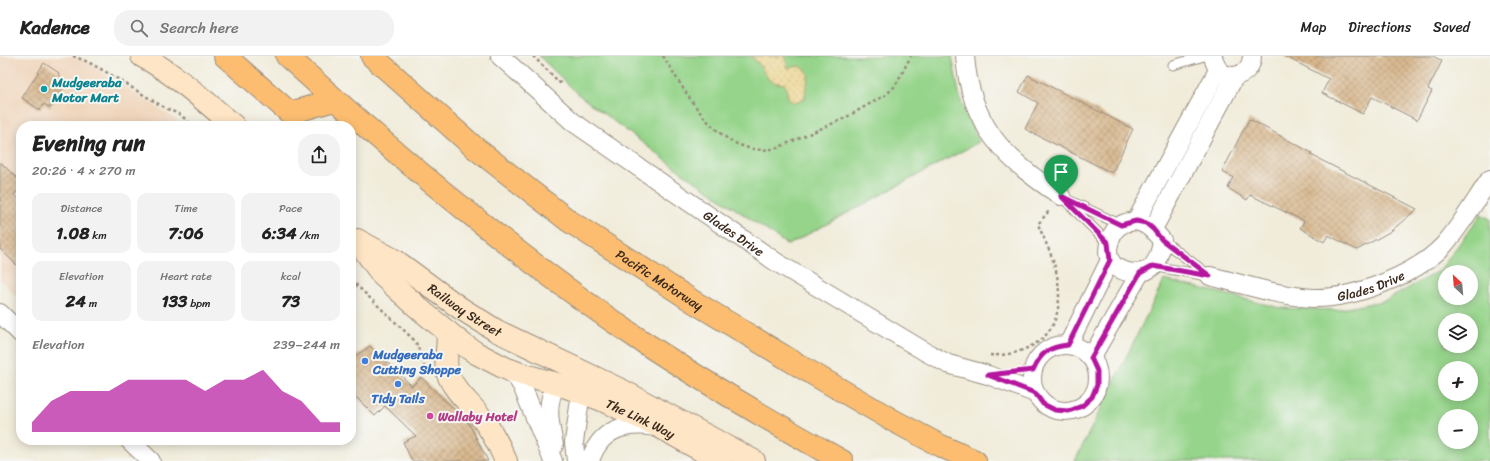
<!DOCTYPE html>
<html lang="en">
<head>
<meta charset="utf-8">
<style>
	:root { --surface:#fff; --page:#f2f2f2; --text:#222; --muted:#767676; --line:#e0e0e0; --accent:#b5179e }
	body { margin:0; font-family:Sriracha,sans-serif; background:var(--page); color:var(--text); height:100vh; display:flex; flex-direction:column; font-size:15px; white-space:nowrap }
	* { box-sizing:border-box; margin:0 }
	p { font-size:13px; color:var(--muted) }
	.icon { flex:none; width:22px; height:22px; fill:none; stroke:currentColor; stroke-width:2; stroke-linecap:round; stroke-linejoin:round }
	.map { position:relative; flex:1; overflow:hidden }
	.drawer { position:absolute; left:16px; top:65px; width:340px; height:324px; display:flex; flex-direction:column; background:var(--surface); border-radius:16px; box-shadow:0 2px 10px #0003 }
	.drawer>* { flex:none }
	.needle { width:26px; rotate:334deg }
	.fabs { position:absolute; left:1438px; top:209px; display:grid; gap:8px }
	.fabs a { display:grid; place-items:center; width:40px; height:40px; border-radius:50%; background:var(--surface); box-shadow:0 2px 10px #0003; font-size:20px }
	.pin { position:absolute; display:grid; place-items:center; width:34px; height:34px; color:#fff; margin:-41px -17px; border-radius:50% 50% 50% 0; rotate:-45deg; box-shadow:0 0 4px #0007 }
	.pin .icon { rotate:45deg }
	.round { display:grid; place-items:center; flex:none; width:42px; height:42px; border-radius:16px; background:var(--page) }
	.summary { display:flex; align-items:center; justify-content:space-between; height:68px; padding:0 16px }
	h1 { font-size:22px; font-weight:700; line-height:30px }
	.figures { display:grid; grid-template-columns:repeat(3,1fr); gap:6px; height:68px; padding:4px 16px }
	.figures div { display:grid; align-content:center; border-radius:10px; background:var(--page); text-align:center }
	.figures b { font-size:17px; font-weight:700 }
	.figures small { font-size:11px; font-weight:400 }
	.figures p { font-size:11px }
	.chart { height:112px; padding:8px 16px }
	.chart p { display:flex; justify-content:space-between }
	.chart svg { width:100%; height:72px; margin-top:4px; fill:var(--accent); opacity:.7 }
	header { display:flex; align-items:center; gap:24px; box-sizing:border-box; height:56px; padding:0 20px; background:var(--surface); border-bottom:1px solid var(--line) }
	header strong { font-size:19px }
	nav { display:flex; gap:22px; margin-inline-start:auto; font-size:14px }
	.search { width:280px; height:36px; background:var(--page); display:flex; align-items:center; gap:10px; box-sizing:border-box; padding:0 14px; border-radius:16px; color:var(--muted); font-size:15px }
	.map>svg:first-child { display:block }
	.built { fill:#f0d5bc }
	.green { fill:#95d48a; stroke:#687f54; fill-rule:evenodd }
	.sand { fill:url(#sand-dots); stroke:#94825e }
	.building { fill:url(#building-cross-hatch) }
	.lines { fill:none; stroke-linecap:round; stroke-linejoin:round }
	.lane-casing { stroke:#968b7c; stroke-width:11 }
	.street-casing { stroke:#968b7c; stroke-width:20 }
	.secondary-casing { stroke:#968b7c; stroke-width:24 }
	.highway-casing { stroke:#968b7c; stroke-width:24 }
	.path { stroke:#968b7c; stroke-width:2.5; stroke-dasharray:3 3; stroke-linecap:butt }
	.lane { stroke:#fff; stroke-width:9 }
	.street { stroke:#fff; stroke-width:18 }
	.secondary { stroke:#fee5c5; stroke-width:22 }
	.highway { stroke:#fcbd6f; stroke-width:22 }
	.route-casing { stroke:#fff; stroke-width:8 }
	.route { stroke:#b5179e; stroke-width:5 }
	.culture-dot { fill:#0f9aa8; stroke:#f6f6f2; stroke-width:1.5 }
	.shop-dot { fill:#3f7fe0; stroke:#f6f6f2; stroke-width:1.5 }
	.hotel-dot { fill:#d1479c; stroke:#f6f6f2; stroke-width:1.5 }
	.labels { text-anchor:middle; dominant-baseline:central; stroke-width:4; stroke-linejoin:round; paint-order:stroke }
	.culture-label { font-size:13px; font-weight:bold; fill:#0d838f; stroke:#f6f6f2; text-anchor:start }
	.street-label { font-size:13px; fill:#3b2a1e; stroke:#f6f6f2 }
	.shop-label { font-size:13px; font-weight:bold; fill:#366cbe; stroke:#f6f6f2; text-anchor:start }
	.hotel-label { font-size:13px; font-weight:bold; fill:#b23c85; stroke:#f6f6f2; text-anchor:start }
</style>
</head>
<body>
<header>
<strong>Kadence</strong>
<div class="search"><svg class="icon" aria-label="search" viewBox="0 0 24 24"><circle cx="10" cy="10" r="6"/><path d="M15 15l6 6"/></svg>Search here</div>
<nav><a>Map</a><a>Directions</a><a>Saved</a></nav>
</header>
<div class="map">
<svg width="1490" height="405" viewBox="0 0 1490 405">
	<defs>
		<pattern id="sand-dots" width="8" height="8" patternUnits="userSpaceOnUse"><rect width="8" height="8" fill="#eeda9e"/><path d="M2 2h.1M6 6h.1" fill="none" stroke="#cdbb88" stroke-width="1.8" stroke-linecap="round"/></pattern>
		<pattern id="building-cross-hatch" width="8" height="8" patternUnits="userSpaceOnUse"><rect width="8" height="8" fill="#d8b78d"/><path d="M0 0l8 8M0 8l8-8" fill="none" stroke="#b09573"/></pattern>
	</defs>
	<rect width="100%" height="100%" fill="#f6f6f2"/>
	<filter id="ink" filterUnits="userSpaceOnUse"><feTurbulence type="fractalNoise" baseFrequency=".025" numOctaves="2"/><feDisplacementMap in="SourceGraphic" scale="8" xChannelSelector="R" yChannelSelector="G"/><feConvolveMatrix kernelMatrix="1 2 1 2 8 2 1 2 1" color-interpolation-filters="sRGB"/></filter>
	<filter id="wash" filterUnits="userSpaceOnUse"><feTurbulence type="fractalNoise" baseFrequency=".012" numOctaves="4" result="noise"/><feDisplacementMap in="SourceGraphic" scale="16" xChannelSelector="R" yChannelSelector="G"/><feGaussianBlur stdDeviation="0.9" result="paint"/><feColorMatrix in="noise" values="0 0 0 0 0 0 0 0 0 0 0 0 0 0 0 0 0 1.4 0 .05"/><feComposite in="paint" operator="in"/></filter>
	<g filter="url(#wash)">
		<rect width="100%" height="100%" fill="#f1ecda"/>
		<!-- built -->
		<path class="built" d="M0,0H72L89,7L186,70H21V245L0,224Z"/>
		<!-- green -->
		<g class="green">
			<path d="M539,0H952L960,43L979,86L788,189L680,115L579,39Z"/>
			<path d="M1481,158L1490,163V405H1075L1164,224L1221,237L1280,252L1337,254L1387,244L1440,214ZM1445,216H1471V242H1445ZM1445,264H1471V290H1445ZM1445,312H1471V338H1445ZM1445,360H1471V386H1445Z"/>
		</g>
		<!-- sand -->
		<path class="sand" d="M750,0H785L788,12L799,10C811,15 809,21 806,31C805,36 806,39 803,44L796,47C783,43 790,36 785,28L776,27L769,24L758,7Z"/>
		<g id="blocks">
			<!-- building -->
			<g class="building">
				<path d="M1284,0H1433L1442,5L1428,33L1432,35L1417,64L1372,41L1363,58L1322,37L1329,23Z"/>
				<path d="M44,7L59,17L58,19L67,25L50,52L44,48L40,54L22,42Z"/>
				<path d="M1028,19L1133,73L1112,117L1025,73L1038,47L1019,36Z"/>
				<path d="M1249,63L1312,97L1311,99L1417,153L1391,175L1357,194L1328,179L1324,186L1300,172L1304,165L1250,139L1247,144L1228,132L1233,121L1222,116Z"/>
				<path d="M0,106L21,126V131L14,139L21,145V213L0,193Z"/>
				<path d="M370,290L412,330L421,321L458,357L460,356L467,364L488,405H412L403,386L416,380L385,350L375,360L351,336V303Z"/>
			</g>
		</g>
	</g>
	<g filter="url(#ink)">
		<use href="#blocks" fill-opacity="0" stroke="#968b7c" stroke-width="1"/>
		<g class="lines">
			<defs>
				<g id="lane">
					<path d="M1173,9L1204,0"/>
					<path d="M1061,140L1108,187"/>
					<path d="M1068,144L1121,169"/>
					<path d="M1162,184L1210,220"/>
					<path d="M1153,210L1208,220"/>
				</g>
				<g id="street">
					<path id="s1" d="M500,0L573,66L776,206L924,295L948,308L988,319L1035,337"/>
					<path d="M965,0C970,69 1005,104 1061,140"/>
					<path d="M1213,0C1218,30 1252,23 1252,0"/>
					<path d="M1136,165L1218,14"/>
					<path d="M1136,165C1151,169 1152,174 1162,184C1161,193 1159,202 1153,210C1143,221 1117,218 1110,204C1105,194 1111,174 1121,169C1125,166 1131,166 1136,165Z"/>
					<path d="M1153,173L1235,20"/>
					<path id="s2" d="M1210,220C1243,228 1278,240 1313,242C1354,243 1415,219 1443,190C1461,170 1475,145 1490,123"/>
					<path d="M0,257L21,278"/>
					<path d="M1068,289L1110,204"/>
					<circle cx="1065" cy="322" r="33"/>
					<path d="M1091,302L1140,217"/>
					<path d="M506,313L517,322L522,330L553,405"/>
					<path d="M129,384L151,405"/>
					<path d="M554,389C550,370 544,344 558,328"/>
					<path d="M576,405L574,386L581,336"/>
					<path d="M590,405C600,373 625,366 655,371"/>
				</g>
				<g id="secondary">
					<path d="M142,0C176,19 204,44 234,70"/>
					<path id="s3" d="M357,184L396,205L460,252L497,275L623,335L754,405"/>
					<path id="s4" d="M360,188L383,220L423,256L464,289L476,297L505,312L521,318L558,328L602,344L660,371L720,405"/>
					<path d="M447,275C450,290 443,303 448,318C453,334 470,347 480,360C491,373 499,389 506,405"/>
				</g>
				<g id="highway">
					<path d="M225,0L290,57L334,44"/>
					<path d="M287,0C397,101 513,198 637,282C704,326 772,366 842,405"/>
					<path id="s5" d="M372,0L474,91L569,165L694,246L803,312L894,365L941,390L975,405"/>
				</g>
			</defs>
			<!-- lane casing -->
			<use href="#lane" class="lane-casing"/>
			<!-- street casing -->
			<use href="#street" class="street-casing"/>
			<!-- secondary casing -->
			<use href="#secondary" class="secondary-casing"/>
			<!-- highway casing -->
			<use href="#highway" class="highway-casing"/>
			<!-- path -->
			<g class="path">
				<path d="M73,0L88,6L108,17L165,52L181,59L192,70"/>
				<path d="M533,0L561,28"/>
				<path d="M663,0C688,39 720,105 777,92L845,62L887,38L895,30L911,0"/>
				<path d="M351,224L413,283L418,290L425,314"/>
				<path d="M990,299C1004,300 1018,297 1029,291C1061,277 1063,241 1055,211C1052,199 1043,181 1038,168L1049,155"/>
			</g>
			<!-- lane -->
			<use href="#lane" class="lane"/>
			<!-- street -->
			<use href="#street" class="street"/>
			<!-- secondary -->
			<use href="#secondary" class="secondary"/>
			<!-- highway -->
			<use href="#highway" class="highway"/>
		</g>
	</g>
	<g class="lines" filter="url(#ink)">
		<defs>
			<path id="route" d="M1061,140L1121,169L1136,165L1146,167L1153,173L1162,184L1210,220L1153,210L1140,217L1091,302L1097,315V329L1092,341L1082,350L1069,355L1055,354L1043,348L1035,337L988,319L1033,314C1041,296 1049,291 1068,289L1110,204L1108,187Z"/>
		</defs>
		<!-- route casing -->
		<use href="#route" class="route-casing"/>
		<!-- route -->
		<use href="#route" class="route"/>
	</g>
	<!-- markers -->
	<circle class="culture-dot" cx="44" cy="33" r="4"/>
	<g class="shop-dot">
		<circle cx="365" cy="305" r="4"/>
		<circle cx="398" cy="328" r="4"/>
	</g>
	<circle class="hotel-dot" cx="430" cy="360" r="4"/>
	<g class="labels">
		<!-- culture labels -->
		<g class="culture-label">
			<text x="52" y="26">Mudgeeraba<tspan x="52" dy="15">Motor Mart</tspan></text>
		</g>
		<!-- street labels -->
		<g class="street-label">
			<text stroke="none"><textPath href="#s1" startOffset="294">Glades Drive</textPath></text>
			<text stroke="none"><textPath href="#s5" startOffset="365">Pacific Motorway</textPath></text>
			<text stroke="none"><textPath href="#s2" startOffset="165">Glades Drive</textPath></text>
			<text stroke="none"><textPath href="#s3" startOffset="129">Railway Street</textPath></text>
			<text stroke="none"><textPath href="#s4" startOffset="338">The Link Way</textPath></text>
		</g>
		<!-- shop labels -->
		<g class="shop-label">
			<text x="373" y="298">Mudgeeraba<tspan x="373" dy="15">Cutting Shoppe</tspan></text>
			<text x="398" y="342" text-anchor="middle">Tidy Tails</text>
		</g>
		<!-- hotel labels -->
		<g class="hotel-label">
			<text x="438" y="360">Wallaby Hotel</text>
		</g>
	</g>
</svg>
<div class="fabs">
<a><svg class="needle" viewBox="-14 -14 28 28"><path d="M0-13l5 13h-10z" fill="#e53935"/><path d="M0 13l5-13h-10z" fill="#767676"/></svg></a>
<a><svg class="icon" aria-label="layers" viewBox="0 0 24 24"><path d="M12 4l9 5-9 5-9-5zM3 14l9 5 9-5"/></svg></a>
<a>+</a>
<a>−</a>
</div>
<div class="pin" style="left:1061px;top:140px;background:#1e9e55"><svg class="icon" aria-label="arrive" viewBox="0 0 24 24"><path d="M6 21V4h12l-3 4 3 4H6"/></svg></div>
<section class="drawer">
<div class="summary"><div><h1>Evening run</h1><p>20:26 · 4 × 270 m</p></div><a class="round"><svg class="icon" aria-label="share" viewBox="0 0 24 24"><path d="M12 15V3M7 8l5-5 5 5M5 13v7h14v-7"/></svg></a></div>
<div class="figures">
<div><p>Distance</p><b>1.08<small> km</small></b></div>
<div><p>Time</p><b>7:06</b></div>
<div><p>Pace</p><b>6:34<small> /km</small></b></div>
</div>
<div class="figures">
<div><p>Elevation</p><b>24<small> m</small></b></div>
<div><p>Heart rate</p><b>133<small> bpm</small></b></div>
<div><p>kcal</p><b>73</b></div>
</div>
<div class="chart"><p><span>Elevation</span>239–244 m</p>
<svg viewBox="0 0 160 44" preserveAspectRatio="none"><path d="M0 44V38L10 25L20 19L30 19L40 19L50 12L60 12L70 12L80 12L90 19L100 12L110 12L120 6L130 19L140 25L150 38L160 38V44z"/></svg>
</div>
</section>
</div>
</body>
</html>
